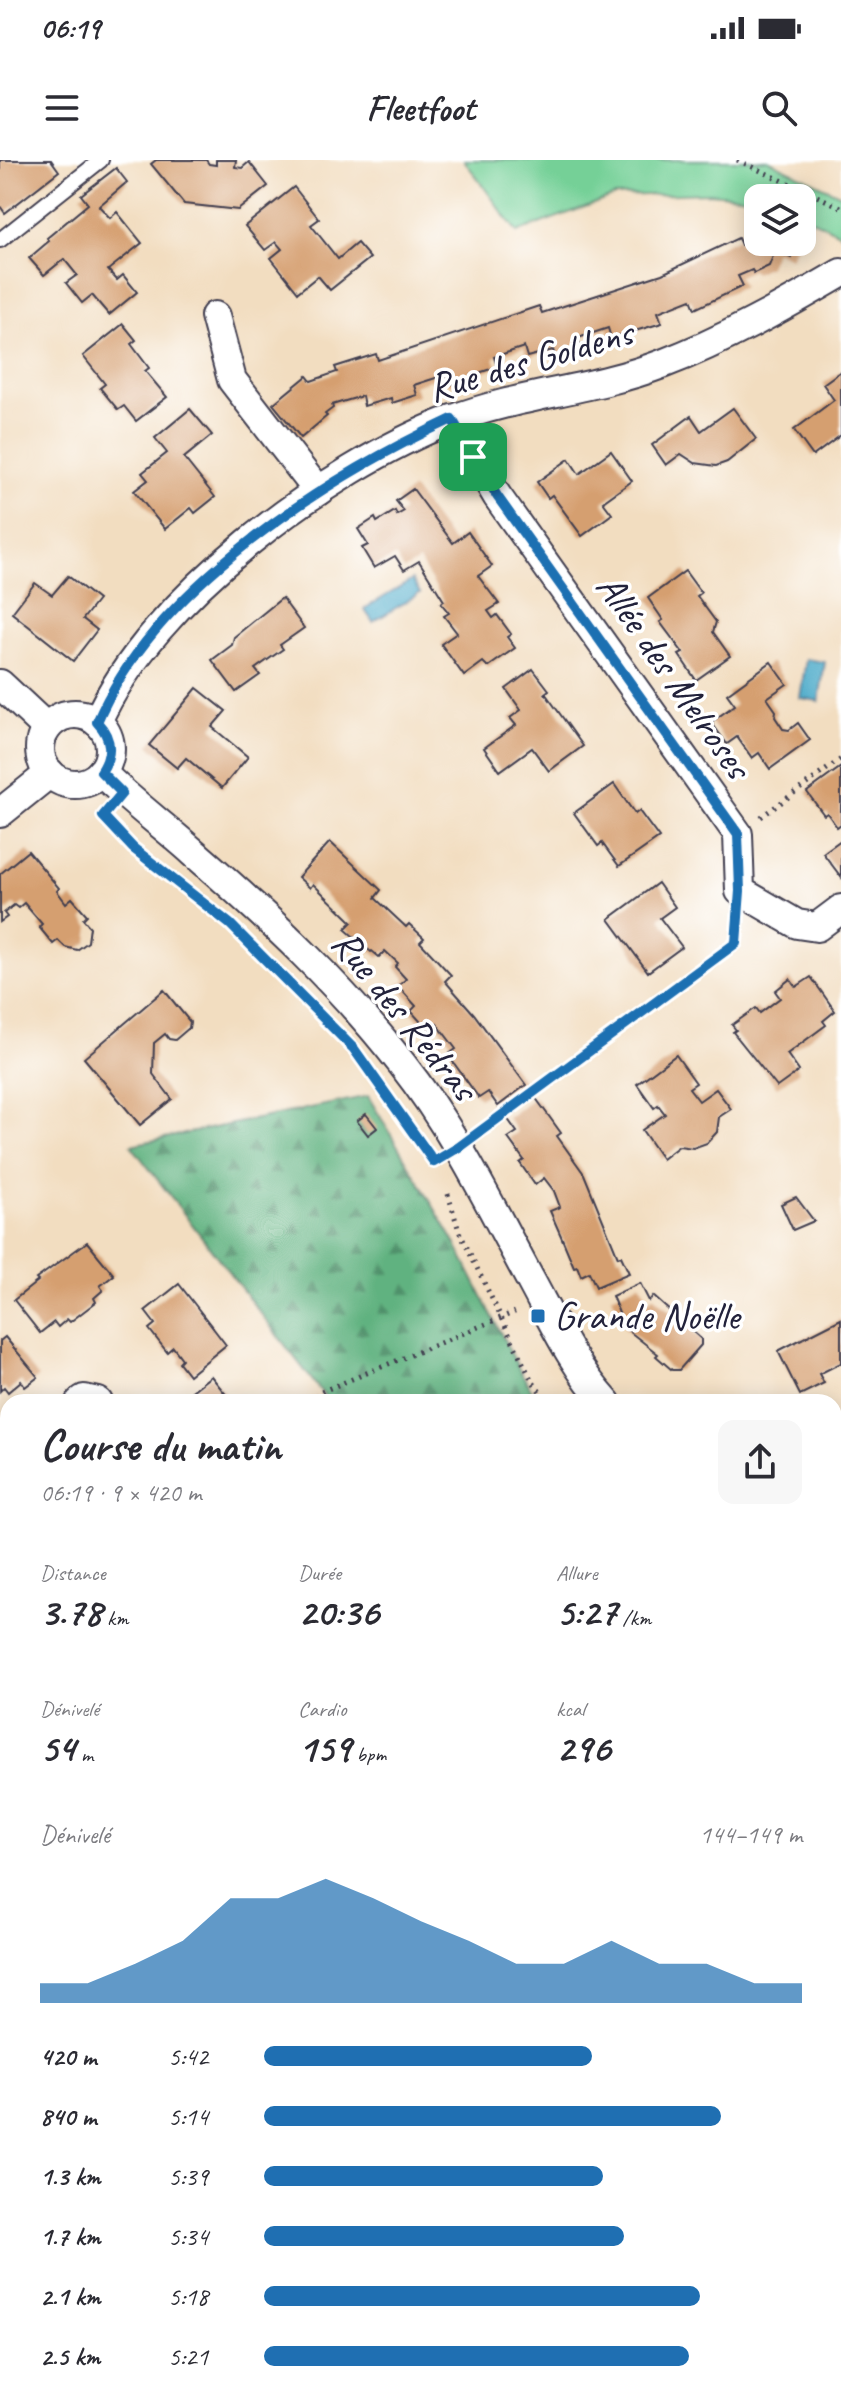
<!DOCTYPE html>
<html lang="fr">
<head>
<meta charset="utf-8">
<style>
	:root { --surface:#fff; --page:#f7f7f7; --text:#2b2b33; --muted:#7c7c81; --accent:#1f6fb2 }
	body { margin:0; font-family:Caveat,sans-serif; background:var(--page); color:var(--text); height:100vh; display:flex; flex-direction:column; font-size:30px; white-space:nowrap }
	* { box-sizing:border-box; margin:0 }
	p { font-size:26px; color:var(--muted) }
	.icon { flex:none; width:44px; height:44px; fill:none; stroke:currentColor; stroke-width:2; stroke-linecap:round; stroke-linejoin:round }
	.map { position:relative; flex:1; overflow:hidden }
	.panel { position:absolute; left:0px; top:1234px; width:842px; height:1010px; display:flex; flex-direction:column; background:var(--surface); border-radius:24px 24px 0 0; box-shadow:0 4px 20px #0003 }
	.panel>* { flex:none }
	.fabs { position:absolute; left:744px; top:24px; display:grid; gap:16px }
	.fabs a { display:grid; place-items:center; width:72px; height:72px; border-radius:16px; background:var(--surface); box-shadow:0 4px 20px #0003; font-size:40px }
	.pin { position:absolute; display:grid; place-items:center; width:68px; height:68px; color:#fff; margin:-34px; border-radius:16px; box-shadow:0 4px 12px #0006 }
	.round { display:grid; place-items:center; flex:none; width:84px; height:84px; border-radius:16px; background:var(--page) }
	.head { display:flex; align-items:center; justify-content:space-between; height:136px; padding:0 40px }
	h1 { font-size:44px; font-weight:700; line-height:60px }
	.metrics { display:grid; grid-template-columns:repeat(3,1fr); gap:12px; height:136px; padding:8px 40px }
	.metrics div { display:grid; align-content:center }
	.metrics b { font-size:40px; font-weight:700 }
	.metrics small { font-size:22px; font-weight:400 }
	.metrics p { font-size:22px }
	.chart { height:224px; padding:16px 40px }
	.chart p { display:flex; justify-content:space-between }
	.chart svg { width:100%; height:144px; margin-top:8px; fill:var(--accent); opacity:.7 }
	ul { padding:0 40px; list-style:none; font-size:26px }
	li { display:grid; grid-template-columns:128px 96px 1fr; align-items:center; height:60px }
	li i { height:20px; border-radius:10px; background:var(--accent) }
	.status { display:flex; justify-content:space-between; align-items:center; height:56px; padding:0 40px; background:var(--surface); direction:ltr }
	.status svg { height:22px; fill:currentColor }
	header { display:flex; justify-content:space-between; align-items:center; height:104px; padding:0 40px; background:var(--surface); font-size:36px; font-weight:700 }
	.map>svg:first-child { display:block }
	.grass { fill:url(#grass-dots); stroke:#4c7969; stroke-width:2 }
	.forest { fill:url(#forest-firs); stroke:#416a5e; stroke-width:2 }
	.park { fill:#75d097; stroke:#4c7969; stroke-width:2 }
	.water { fill:#49a9c8; stroke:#366682; stroke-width:2 }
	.building { fill:#d59f6f }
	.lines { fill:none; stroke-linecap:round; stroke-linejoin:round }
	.service-casing { stroke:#413e4f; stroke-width:18 }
	.minor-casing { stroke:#413e4f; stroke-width:32 }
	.path { stroke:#413e4f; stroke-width:5; stroke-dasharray:2 6; stroke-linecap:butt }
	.service { stroke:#fff; stroke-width:14 }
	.minor { stroke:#fff; stroke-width:28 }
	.route-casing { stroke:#fff; stroke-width:16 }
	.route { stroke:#1f6fb2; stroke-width:10 }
	.poi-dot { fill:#1f6fb2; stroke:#fff; stroke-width:3 }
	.labels { text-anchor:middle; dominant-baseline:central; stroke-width:7; stroke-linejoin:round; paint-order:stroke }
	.street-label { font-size:40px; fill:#22223b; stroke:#fff }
	.poi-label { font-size:40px; fill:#22223b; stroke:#fff; text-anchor:start }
</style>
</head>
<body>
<div class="status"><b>06:19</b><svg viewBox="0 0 49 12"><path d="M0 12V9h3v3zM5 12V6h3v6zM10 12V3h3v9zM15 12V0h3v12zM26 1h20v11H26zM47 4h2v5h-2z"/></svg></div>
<header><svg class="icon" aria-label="menu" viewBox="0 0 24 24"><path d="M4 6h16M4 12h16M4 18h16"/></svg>Fleetfoot<svg class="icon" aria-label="search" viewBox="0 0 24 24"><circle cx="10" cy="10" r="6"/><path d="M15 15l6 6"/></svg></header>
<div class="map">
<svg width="841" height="2243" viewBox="0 0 841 2243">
	<defs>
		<pattern id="grass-dots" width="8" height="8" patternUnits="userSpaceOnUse" patternTransform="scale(2)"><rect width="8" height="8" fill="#75d097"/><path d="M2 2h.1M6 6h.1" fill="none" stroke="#65b283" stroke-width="1.8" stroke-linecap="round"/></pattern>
		<pattern id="forest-firs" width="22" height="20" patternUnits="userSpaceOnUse" patternTransform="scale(2)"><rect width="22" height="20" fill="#60b280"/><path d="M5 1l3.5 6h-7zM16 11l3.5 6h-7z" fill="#4f906a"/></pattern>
	</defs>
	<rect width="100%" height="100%" fill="#fff"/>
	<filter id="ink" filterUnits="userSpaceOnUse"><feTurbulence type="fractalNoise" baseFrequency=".0125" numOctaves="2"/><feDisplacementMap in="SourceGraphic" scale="16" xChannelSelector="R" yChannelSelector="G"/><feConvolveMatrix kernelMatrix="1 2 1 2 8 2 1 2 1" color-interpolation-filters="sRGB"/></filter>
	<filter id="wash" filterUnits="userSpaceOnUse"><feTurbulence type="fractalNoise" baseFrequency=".006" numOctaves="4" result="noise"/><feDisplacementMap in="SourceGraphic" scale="32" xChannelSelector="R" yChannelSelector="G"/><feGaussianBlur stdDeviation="1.8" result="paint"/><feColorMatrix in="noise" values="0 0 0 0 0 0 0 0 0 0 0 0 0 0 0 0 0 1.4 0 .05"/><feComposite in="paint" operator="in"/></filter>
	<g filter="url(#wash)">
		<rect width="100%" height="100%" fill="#f2ddc0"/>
		<!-- grass -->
		<g class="grass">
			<path d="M834,1386L841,1401V1503L834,1505Z"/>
			<path d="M841,1629V2013L834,2012V1630Z"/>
		</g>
		<!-- forest -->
		<g class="forest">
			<path d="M368,936L454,1081L519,1209L539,1242H329L131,985Z"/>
			<path d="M834,2065L841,2066V2243H438L439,2236H834Z"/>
		</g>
		<!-- park -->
		<path class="park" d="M464,0H768L841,35V74L802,55V38H758L710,33L615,36L517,72Z"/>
		<!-- water -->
		<g class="water">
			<path d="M412,420L420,433L373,462L364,449Z"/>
			<path d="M806,499L825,502L819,541L800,538Z"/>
		</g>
		<g id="blocks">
			<!-- building -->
			<g class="building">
				<path d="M0,0H51L59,11L5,53L0,46Z"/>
				<path d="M156,0H206L209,4L216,5V0H236L235,7L242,8L249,2L268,26L238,50L184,44L151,4Z"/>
				<path d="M116,8L127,22L99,46L110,58L117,52L142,83L108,110L117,120L123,115L137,132L109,155L92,135L82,143L66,123L77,115L64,99L44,115L29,98L49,81L47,78L88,44L81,35Z"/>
				<path d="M294,27L319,59L311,65L338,99L357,83L370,98L330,130L318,116L298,132L271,98L282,89L276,82L265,90L245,66Z"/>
				<path d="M758,58V82H797L791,98L775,91L769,106L754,113L752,110L738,116L743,126L695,149L691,139L658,152L662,163L611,178L608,168L578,178L581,188L555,196L553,190L527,197L524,187L494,197L497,207L472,215L474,218L448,225L445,215L414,225L417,235L392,243L391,238L364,246L362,236L332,245L333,248L325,254L327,256L301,278L273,244L307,216L311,221L337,212L335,207L376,194L378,200L539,146L542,153L662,114L738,78L741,85L750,81Z"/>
				<path d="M123,164L136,180L131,184L149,208L145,211L167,237L136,261L124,246L118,250L100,228L105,224L83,196Z"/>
				<path d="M841,211V275L813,296L794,270L834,240L823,224Z"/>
				<path d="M733,248L756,279L727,302L716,306L695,303L681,294L666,305L652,285L691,256L701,271Z"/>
				<path d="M190,249L212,275L184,298L215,337L195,353L191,348L165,369L134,331L148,320L142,313L167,293L155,278Z"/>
				<path d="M611,291L632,321L603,342L612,354L582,376L552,335L548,338L537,322L569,299L579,314Z"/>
				<path d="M413,329L453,383L468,372L492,406L478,416L499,444L488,451L493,458L497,455L511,474L507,477L515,488L488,507L483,502L464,516L441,484L457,473L444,456L449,453L441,443L444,441L419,401L404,410L395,396L374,408L362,388L368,385L358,369L375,358L377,362L395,351L397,355L404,351L396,341Z"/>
				<path d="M685,411L701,433L697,436L716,462L713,472L730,496L696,520L679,495L683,493L660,462L663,460L648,438Z"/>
				<path d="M68,416L98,440L83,459L97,470L73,501L12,453L35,423L52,435Z"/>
				<path d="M282,438L304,468L280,485L283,489L255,509L260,515L236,532L212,500L232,485L234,477Z"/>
				<path d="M771,502L787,524L767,538L776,551L775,557L783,569L789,570L798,563L810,580L770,609L759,593L752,598L737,577L727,584L711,562L735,545L727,534Z"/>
				<path d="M533,509L549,530L545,533L583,586L549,611L532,588L500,611L484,588L516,565L510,558L521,550L506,529Z"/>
				<path d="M197,528L226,551L212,567L248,597L222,628L186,598L177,608L149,585Z"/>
				<path d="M841,607V664L837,667L827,653L824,655L807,632Z"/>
				<path d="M614,624L635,654L639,651L659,678L619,706L602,683L598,686L574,653Z"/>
				<path d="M841,680V717L823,693Z"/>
				<path d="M330,682L381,730L375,738L406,767L409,764L424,778L420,782L451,815L445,821L474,854L526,925L498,946L488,932L479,938L448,895L456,889L437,864L429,871L411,851L416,846L398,826L406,819L395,807L398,803L385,791L379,797L372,791L371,792L345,769L352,762L313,724L310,728L298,717Z"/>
				<path d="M28,691L59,728L57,731L66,743L72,738L87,755L83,759L90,767L88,782L77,790L65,787L58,780L53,784L39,767L42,764L24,743L18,748L14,745L4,753L7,757L0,762V714Z"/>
				<path d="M658,723L675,747L660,758L682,787L648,812L609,759Z"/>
				<path d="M811,817L835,851L823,861L826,865L787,894L799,911L777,927L733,872L736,870L732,865L756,848L760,853L780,838L775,831L790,819L796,827Z"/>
				<path d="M164,830L190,862L189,868L175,880L169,879L165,874L154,883L153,914L172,939L140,965L84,898Z"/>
				<path d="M676,895L696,923L689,928L699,941L716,929L731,949L719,957L717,972L707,983L693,988L679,986L662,999L642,970L665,954L658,945L654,948L637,924Z"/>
				<path d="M535,937L561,973L557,976L584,1014L618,1097L621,1096L629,1113L596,1127L589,1112L581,1116L577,1106L574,1107L561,1076L550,1051L560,1047L554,1031L544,1018L535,1025L520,1003L524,1000L508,978L517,972L507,958Z"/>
				<path d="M366,954L377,968L368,975L357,961Z"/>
				<path d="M796,1037L814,1061L793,1070L781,1044Z"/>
				<path d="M87,1082L114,1115L100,1126L103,1130L94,1138L96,1142L70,1162L67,1159L58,1167L54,1162L40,1173L14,1140L38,1121L36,1119Z"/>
				<path d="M640,1123L649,1141L653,1136L701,1179V1185L679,1210H672L656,1196L658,1194L625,1168L612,1136Z"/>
				<path d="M179,1124L226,1185L189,1215L179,1202L182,1199L173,1187L167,1192L149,1169L155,1164L145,1151Z"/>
				<path d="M841,1159V1203L819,1214L824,1223L800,1235L778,1191Z"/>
				<path d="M5,1177L38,1217L25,1227L21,1221L8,1232L4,1227L0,1231V1181Z"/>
				<path d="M211,1216L232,1242H178Z"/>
				<path d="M8,1363V1420L0,1426V1369Z"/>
				<path d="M8,1652V1683L0,1672V1659Z"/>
				<path d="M8,1695V1741L0,1748V1702Z"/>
				<path d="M0,1989L8,1990V2026L0,2025Z"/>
				<path d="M0,2089L8,2090V2127L0,2126Z"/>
				<path d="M0,2185L8,2186V2225H0Z"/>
				<path d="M129,2236H175L174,2243H128Z"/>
			</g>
		</g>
	</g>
	<g filter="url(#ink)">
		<use href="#blocks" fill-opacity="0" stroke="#413e4f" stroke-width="2"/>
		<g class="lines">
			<defs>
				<path id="service" d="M0,80L101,0"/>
				<g id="minor">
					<path d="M215,156L232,220L318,331"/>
					<path d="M452,259L497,336L738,674L740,731L797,764L817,767L841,749"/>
					<path d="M0,524L47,568"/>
					<circle cx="75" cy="589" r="35"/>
					<path d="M97,562C151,439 328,307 451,260C519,234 594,230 662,204C725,180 783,147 841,113"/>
					<path d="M101,612C130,641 163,665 193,692C268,757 341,825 402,904C455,971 492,1049 532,1123C554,1164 575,1208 606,1242"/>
					<path d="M0,653L50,613"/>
					<path d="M80,1242L84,1239L98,1242"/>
					<path d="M0,1305L8,1299"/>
					<path d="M834,1327H841"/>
					<path d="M0,1500L8,1508"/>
					<path d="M0,1805L8,1798"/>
					<path d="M0,1914L8,1915"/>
					<path d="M834,2042L841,2043"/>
					<path d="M72,2243L73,2236"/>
				</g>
			</defs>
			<!-- service casing -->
			<use href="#service" class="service-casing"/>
			<!-- minor casing -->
			<use href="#minor" class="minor-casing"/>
			<!-- path -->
			<g class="path">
				<path d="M737,0L841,47"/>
				<path d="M761,657L841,599"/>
				<path d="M114,668L133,688L170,716"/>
				<path d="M481,971L736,783L738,762"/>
				<path d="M448,1034L459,1071L531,1219L547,1242"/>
				<path d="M309,1242L323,1231L515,1152"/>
				<path d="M834,1567L841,1565"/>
			</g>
			<!-- service -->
			<use href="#service" class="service"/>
			<!-- minor -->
			<use href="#minor" class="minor"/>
		</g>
	</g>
	<g class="lines" filter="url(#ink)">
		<defs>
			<path id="route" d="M452,259L497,336L738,674L740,731L736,783L459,987L434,1002L354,889L230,764L133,688L103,656L122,633L101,612C113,594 112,578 97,562C155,427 324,319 452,259Z"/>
		</defs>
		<!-- route casing -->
		<use href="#route" class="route-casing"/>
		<!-- route -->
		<use href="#route" class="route"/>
	</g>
	<!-- markers -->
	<rect class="poi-dot" x="530" y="1148" width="16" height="16" rx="4"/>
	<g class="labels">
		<!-- street labels -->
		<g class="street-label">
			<text transform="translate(530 200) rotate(-16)">Rue des Goldens</text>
			<text transform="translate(674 516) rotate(55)">Allée des Melroses</text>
			<text transform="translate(405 855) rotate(51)">Rue des Rédras</text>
		</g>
		<!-- poi labels -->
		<g class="poi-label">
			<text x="554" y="1156">Grande Noëlle</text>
		</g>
	</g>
</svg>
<div class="fabs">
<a><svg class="icon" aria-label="layers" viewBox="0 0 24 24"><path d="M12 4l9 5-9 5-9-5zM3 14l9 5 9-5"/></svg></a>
</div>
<div class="pin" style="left:473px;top:297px;background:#1e9e55"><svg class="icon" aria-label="arrive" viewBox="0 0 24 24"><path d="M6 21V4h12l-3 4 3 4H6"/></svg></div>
<section class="panel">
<div class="head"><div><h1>Course du matin</h1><p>06:19 · 9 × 420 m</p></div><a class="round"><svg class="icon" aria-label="share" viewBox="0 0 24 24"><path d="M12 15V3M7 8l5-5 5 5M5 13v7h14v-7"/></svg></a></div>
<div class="metrics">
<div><p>Distance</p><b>3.78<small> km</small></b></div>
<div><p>Durée</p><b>20:36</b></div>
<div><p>Allure</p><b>5:27<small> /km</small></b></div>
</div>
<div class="metrics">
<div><p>Dénivelé</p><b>54<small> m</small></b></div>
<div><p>Cardio</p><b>159<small> bpm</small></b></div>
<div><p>kcal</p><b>296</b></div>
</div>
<div class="chart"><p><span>Dénivelé</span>144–149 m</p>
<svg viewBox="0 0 160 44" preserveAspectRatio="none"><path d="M0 44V38L10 38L20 32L30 25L40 12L50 12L60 6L70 12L80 19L90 25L100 32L110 32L120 25L130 32L140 32L150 38L160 38V44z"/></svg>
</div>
<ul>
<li><b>420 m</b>5:42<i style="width:61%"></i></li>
<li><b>840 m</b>5:14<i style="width:85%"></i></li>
<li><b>1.3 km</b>5:39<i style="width:63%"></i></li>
<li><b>1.7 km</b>5:34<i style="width:67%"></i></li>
<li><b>2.1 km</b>5:18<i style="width:81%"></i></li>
<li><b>2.5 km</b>5:21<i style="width:79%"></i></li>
</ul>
</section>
</div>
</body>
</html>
